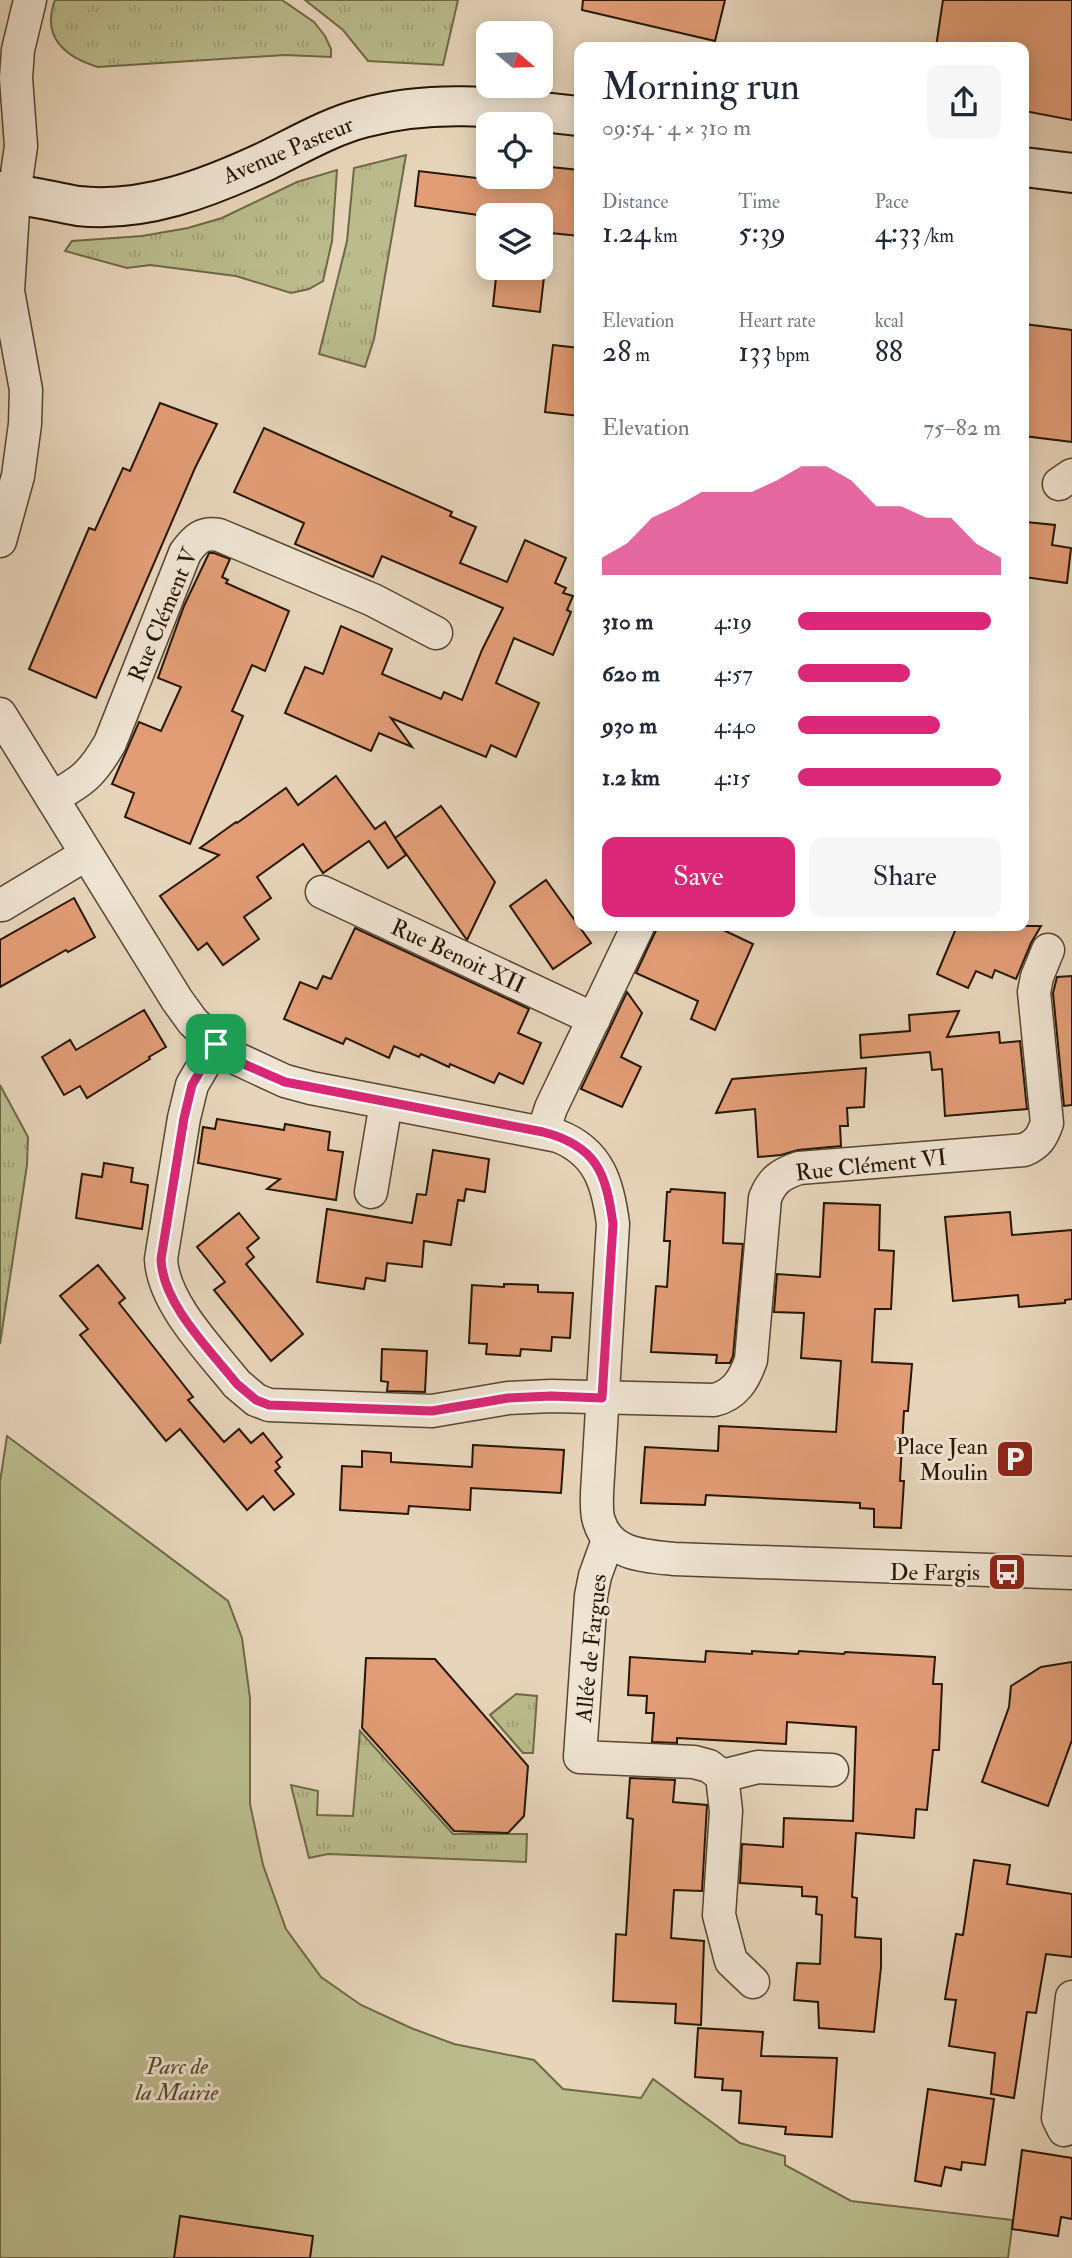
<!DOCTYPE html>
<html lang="en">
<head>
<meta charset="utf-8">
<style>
	:root { --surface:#fff; --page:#f6f6f7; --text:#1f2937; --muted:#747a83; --accent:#db2777 }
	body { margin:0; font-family:"IM FELL Double Pica",serif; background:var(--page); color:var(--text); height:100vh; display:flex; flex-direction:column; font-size:26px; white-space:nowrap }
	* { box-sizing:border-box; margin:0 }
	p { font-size:23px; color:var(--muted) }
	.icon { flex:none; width:38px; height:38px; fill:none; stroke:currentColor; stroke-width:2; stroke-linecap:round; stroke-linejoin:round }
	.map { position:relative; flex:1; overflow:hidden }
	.sheet { position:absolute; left:574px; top:42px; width:455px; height:889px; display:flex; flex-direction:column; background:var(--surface); border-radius:14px; box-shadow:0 4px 18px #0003 }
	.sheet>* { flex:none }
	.needle { width:46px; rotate:109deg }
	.fabs { position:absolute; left:476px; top:21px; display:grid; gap:14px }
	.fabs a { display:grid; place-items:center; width:77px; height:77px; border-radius:14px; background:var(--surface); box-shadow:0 4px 18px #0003; font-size:35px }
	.pin { position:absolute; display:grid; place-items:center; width:60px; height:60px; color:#fff; margin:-30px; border-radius:14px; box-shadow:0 4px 10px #0006 }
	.round { display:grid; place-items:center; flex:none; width:74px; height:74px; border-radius:14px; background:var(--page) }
	.overview { display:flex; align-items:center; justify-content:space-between; height:119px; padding:0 28px }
	h1 { font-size:38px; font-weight:600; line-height:52px }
	.metrics { display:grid; grid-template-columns:repeat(3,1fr); gap:10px; height:119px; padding:7px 28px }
	.metrics div { display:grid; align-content:center }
	.metrics b { font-size:30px; font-weight:600 }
	.metrics small { font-size:19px; font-weight:400 }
	.metrics p { font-size:19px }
	.chart { height:196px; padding:14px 28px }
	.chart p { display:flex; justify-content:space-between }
	.chart svg { width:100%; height:126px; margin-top:7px; fill:var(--accent); opacity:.7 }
	.button { display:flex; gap:14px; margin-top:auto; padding:14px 28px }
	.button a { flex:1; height:80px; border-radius:14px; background:var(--accent); color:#fff; font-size:28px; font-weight:600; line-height:80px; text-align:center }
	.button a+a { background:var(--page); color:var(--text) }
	ul { padding:0 28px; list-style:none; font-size:23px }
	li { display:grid; grid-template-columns:112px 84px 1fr; align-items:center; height:52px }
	li i { height:18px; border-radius:9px; background:var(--accent) }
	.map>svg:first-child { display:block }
	.grass { fill:url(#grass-tufts); stroke:#706946; stroke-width:2 }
	.green { fill:#babc8d; stroke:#706946; stroke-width:2 }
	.building { fill:#e29d77; stroke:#271600; stroke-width:2 }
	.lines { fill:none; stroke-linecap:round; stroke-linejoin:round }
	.street-casing { stroke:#57462f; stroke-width:35 }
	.secondary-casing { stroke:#271600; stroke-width:42 }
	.street { stroke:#efe4d3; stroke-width:32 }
	.secondary { stroke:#efe4d3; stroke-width:38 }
	.route-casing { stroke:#fff; stroke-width:14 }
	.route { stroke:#db2777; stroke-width:9 }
	.labels { text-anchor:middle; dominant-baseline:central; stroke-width:6; stroke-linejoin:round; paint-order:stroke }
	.street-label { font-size:23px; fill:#271600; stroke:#efe4d3 }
	.poi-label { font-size:23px; fill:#271600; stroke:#efe4d3; text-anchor:end }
	.park-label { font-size:23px; font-style:italic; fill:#53482a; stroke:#efe4d3 }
</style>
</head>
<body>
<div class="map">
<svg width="1072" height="2258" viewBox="0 0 1072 2258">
	<defs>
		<pattern id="grass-tufts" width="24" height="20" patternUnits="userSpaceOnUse" patternTransform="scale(1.75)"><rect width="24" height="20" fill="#babc8d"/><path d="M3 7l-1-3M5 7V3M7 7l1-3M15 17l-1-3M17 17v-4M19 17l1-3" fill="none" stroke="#a0a178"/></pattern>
	</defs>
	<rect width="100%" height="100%" fill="#e7d5bb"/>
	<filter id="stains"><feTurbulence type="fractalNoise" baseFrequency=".00286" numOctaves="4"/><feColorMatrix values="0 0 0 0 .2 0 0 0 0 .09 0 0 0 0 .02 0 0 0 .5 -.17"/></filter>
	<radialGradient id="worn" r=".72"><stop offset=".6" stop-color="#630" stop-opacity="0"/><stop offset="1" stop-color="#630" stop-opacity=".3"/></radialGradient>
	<!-- grass -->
	<g class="grass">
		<path d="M55,0H282L314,22L325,36L331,49V57L285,55L98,67C65,57 41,37 55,0Z"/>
		<path d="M305,0H458L443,65L368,61L343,30Z"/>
		<path d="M406,155L374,339L365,367L319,354L347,241L354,168Z"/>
		<path d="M337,170L332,241L323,281L309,289L291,293L236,276L150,265L127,268L65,251L72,241L142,236L188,228L222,218L297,182Z"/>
		<path d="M0,1085L28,1137L27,1165L0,1344Z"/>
		<path d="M516,1694L537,1696L533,1753H523L490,1715Z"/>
		<path d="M360,1731L453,1834H527L526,1862L328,1854L309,1858L291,1785L318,1791L317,1815L353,1816Z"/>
	</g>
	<!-- green -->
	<path class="green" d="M7,1436L228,1601L242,1638L250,1698V1804L263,1865L286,1929L321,1977L361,2005L411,2028L454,2044L534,2060L563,2089L641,2098L653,2079L740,2143L785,2156V2165L851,2201L1013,2220L1008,2258H0V1482Z"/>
	<!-- building -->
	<g class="building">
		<path d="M583,0H725L715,41L582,10Z"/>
		<path d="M943,0H1072V120L1024,111V47H936Z"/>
		<path d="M541,166L579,170V236L541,232V215H478L415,206L419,171L526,184L527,177H541Z"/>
		<path d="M497,268H545L540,312L493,306Z"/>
		<path d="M1024,324L1072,330V442L1024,436Z"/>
		<path d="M553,345L579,348V416L545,412Z"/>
		<path d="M160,403L217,424L195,468L96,698L29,669L89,528L95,530L123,468L130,471Z"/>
		<path d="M264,428L452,512L450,516L476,527L460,563L507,582L525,540L566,558L555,583L566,588L563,593L573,596L567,610L571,612L553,655L514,638L496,683L539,703L516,757L491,745L486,757L391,718L412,747L379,733L371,751L285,713L305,667L323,674L341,626L392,649L382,674L441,699L444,692L462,700L482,650L503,608L382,556L373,577L295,544L304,523L234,492Z"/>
		<path d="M1026,522L1055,525L1052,545L1071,548L1067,583L1024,577Z"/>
		<path d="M209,553H214L230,559L222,577L228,580L226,583L289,611L265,671L252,665L232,711L243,716L190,844L125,817L134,793L112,784L139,722L161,731L181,687L158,678L184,606Z"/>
		<path d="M336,776L375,829L385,822L406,855L388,868L369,841L323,873L303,844L257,877L271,898L244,917L259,939L223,965L207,943L198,950L160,896L219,855L200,848L236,822L237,823L286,788L298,805Z"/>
		<path d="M441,806L495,882L467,940L395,838Z"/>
		<path d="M546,880L591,943L553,969L510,906Z"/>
		<path d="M74,898L95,937L68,952L66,950L0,987V940Z"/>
		<path d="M658,926H715L753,944L715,1030L691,1019L698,1001L636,973Z"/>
		<path d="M957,926H1041L1031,943L1016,979L995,970L992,978L976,971L968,988L937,974Z"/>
		<path d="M355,928L529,1009L518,1033L541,1043L523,1084L499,1073L494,1083L450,1064L449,1067L421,1054L419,1057L394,1046L389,1058L346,1038L343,1044L284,1019L300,982L317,989L323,976L331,979Z"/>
		<path d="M1072,976V1105L1064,1106L1053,993L1057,977Z"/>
		<path d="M627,992L642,1013L621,1057L641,1067L622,1107L581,1089Z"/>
		<path d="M144,1010L166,1047L149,1057L150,1059L87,1098L80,1086L64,1095L42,1057L70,1040L76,1050Z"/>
		<path d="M959,1011L947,1037L999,1032L1000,1043L1020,1041L1027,1109L945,1116L942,1069L932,1070L930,1052L861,1058L860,1035L910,1031L909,1015Z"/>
		<path d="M866,1068L864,1107L847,1108L848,1126H840L841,1146L798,1150L781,1155L758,1157L755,1109L716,1113L732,1079Z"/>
		<path d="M217,1119L284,1130L285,1124L330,1132L328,1150L343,1152L336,1200L267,1189L280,1179L198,1163L203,1127L215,1129Z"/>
		<path d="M433,1150L489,1159L485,1192L466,1189L464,1201L458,1200L451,1245L424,1241L422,1267L387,1263L385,1281L366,1278L364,1289L317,1282L327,1209L412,1223L417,1194L426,1195Z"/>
		<path d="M104,1163L133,1168L131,1182L148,1185L142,1229L76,1218L82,1174L102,1177Z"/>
		<path d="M671,1189L725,1193L723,1243L743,1244L733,1356L730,1363H716L717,1355L651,1352L656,1286L667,1287L670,1241H664L667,1192H670Z"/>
		<path d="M824,1203L880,1205L879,1250L894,1251L891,1309H875L872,1362L912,1364L908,1411H904L900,1481H904L901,1528L874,1527V1509L860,1508V1503L706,1495L705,1505L641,1503L645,1447L718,1451L719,1426L836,1432L841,1361L801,1358L804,1313L774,1312L777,1274L820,1277Z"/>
		<path d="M1010,1212L1012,1235L1072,1230V1299L1065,1300V1303L1019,1307L1018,1295L953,1301L945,1217Z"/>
		<path d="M239,1213L259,1238L247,1248L254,1257L246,1264L303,1334L271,1361L214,1290L225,1282L197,1247Z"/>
		<path d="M98,1265L125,1298L119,1303L193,1397L188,1400L224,1442L239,1429L251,1443L263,1433L282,1457L276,1462L280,1467L275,1471L294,1494L274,1510L263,1496L247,1510L180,1429L166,1441L80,1335L88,1329L60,1296Z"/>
		<path d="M504,1284L538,1285V1292L573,1293L570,1338L552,1337L551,1351L521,1349L520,1356L486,1354L487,1344L469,1343L472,1285L504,1287Z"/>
		<path d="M382,1349L427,1351L425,1392L387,1391L388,1382L381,1381Z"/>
		<path d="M473,1445L564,1450L561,1493L471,1488L470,1510L409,1506L408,1514L340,1510L342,1466L362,1467V1451L391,1453V1462L472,1467Z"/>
		<path d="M706,1651L752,1654V1651L798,1654L799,1651L844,1654L845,1652L935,1657L933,1684H942L939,1750H933L927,1810L916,1809L914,1838L856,1833L852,1897L857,1898L855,1937L881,1939V1967L874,2032L819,2028L818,2002L794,2000L797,1963L820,1964L822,1915L816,1914L817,1897L802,1896V1887L740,1883L742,1844L783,1847L784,1818L853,1821L856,1727L787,1722L786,1744L677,1738V1743L652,1742L654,1713H646L647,1696L628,1695L630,1657L705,1662Z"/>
		<path d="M366,1658L435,1659L528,1766L524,1816L508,1833L454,1831L362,1728Z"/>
		<path d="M1072,1662V1740L1048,1806L982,1782L1009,1707L1011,1686L1041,1667Z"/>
		<path d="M630,1778L675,1780L673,1802L707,1805L702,1891L674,1890L671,1938L704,1941L701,2025L675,2023L676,2004L613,2001L616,1934L626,1935L633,1819L627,1818Z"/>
		<path d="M974,1860L1010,1865L1007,1884L1072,1894V1957L1046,1954L1036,2013L1027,2012L1014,2098L991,2094L995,2053L949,2046L956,2000L945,1999L956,1934L963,1935Z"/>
		<path d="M698,2028L763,2032L761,2056L837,2058L832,2137L785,2134L786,2127L739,2123L741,2091L722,2090L723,2079L695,2077Z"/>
		<path d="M928,2089L994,2099L985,2165L962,2162L961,2170L945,2167L941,2186L915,2181Z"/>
		<path d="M1022,2150L1072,2158V2219L1061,2217L1058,2236L1012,2229Z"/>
		<path d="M180,2216L313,2236L310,2258H174Z"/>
	</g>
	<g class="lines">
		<defs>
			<g id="street">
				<path d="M1059,484L1072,475"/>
				<path d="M0,541L18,476L25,424L26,390L8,291L14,195L21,146L16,78L18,50L30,0"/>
				<path d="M0,714L177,1000L193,1022L229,1055L285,1081L311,1088L558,1136C599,1152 608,1184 613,1224L597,1493C597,1502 596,1513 599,1521C609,1555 645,1556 674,1559L1072,1573"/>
				<path d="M52,798C83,781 92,774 110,743L185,553C195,539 202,532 219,535L373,600L436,633"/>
				<path d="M322,892L594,1019"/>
				<path d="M2,905L85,855"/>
				<path d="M216,1044L192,1085L184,1118L161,1259C163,1303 210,1350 237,1384L256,1400L269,1405L432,1411L508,1398L551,1396L714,1400C735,1395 744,1380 751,1360L765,1198C772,1180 781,1174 799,1168L1024,1150C1038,1144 1042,1137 1047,1123L1034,992L1037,977L1048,950"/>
				<path d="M543,1132L551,1108L638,926"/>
				<path d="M371,1192L386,1103"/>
				<path d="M608,1540L595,1576L591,1596L580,1757L694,1762L709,1766L722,1776L726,1811L719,1915L731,1961L753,1982"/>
				<path d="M722,1776L758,1767L832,1770"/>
				<path d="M1064,2130L1058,2118L1072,1997"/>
			</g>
			<g id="secondary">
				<path d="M1024,167L1072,173"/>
				<path d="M0,191C14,195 27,196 42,199C54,201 66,204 78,206C144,213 208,188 266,161C299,145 329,127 363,118C436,98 506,108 579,116"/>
			</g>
		</defs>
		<!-- street casing -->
		<use href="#street" class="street-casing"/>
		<!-- secondary casing -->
		<use href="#secondary" class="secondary-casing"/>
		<!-- street -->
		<use href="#street" class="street"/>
		<!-- secondary -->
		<use href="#secondary" class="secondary"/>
	</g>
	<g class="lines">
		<defs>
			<path id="route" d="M216,1044L246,1065L285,1082L543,1132C597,1146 606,1173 613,1224L602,1398L551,1396L508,1398L432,1411L269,1405L256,1400L237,1384C210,1350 162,1303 161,1259L184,1118L192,1085Z"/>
		</defs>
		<!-- route casing -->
		<use href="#route" class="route-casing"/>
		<!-- route -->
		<use href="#route" class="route"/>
	</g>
	<!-- icons -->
	<defs>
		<symbol id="parking-square" viewBox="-11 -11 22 22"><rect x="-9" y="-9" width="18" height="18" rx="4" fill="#8f2418" stroke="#efe4d3"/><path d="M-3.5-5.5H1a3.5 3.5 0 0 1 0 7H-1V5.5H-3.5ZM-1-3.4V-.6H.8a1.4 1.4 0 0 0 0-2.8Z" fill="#fff"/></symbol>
		<symbol id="bus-square" viewBox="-11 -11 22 22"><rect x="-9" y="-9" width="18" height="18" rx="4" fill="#8f2418" stroke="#efe4d3"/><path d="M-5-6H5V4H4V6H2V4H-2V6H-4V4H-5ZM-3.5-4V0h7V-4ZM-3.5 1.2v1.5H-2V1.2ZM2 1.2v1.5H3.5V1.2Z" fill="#fff"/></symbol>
	</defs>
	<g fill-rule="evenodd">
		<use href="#parking-square" x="993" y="1437" width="44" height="44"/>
		<use href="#bus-square" x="985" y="1550" width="44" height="44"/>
	</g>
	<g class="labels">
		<!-- street labels -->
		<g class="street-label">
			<text transform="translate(288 150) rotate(-23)">Avenue Pasteur</text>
			<text transform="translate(163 615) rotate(-67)">Rue Clément V</text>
			<text transform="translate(458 956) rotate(25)">Rue Benoit XII</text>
			<text transform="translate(871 1165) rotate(-6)">Rue Clément VI</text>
			<text transform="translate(591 1648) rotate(-84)">Allée de Fargues</text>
		</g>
		<!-- poi labels -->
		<g class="poi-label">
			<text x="988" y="1446">Place Jean<tspan x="988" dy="26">Moulin</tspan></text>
			<text x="980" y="1572">De Fargis</text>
		</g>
		<!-- park labels -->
		<g class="park-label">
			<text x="177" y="2066">Parc de<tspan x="177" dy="26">la Mairie</tspan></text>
		</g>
	</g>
	<rect width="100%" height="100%" filter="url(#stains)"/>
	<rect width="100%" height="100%" fill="url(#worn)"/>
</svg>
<div class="fabs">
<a><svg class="needle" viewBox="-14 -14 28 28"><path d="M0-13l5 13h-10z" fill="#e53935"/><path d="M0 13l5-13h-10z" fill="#747a83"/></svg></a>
<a><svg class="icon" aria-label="locate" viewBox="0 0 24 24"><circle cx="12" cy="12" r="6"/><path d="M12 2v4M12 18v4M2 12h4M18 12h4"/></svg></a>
<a><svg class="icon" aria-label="layers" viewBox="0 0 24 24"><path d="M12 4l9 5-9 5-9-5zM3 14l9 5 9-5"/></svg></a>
</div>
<div class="pin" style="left:216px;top:1044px;background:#1e9e55"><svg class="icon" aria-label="arrive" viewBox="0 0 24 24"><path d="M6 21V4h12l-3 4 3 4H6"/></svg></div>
<section class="sheet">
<div class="overview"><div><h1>Morning run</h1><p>09:54 · 4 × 310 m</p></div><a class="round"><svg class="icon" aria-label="share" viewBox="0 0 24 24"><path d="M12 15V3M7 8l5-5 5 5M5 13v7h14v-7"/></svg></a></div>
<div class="metrics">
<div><p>Distance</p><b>1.24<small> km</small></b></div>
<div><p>Time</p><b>5:39</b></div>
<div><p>Pace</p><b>4:33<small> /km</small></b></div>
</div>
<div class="metrics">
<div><p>Elevation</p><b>28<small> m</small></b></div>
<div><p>Heart rate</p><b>133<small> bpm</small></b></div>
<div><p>kcal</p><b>88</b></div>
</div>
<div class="chart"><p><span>Elevation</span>75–82 m</p>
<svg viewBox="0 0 160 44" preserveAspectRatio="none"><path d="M0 44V38L10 33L20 24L30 20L40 15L50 15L60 15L70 11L80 6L90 6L100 11L110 20L120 20L130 24L140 24L150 33L160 38V44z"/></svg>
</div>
<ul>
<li><b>310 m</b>4:19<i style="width:95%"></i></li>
<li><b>620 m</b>4:57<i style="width:55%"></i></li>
<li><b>930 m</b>4:40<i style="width:70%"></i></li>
<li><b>1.2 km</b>4:15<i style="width:100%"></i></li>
</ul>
<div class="button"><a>Save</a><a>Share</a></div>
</section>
</div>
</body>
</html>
